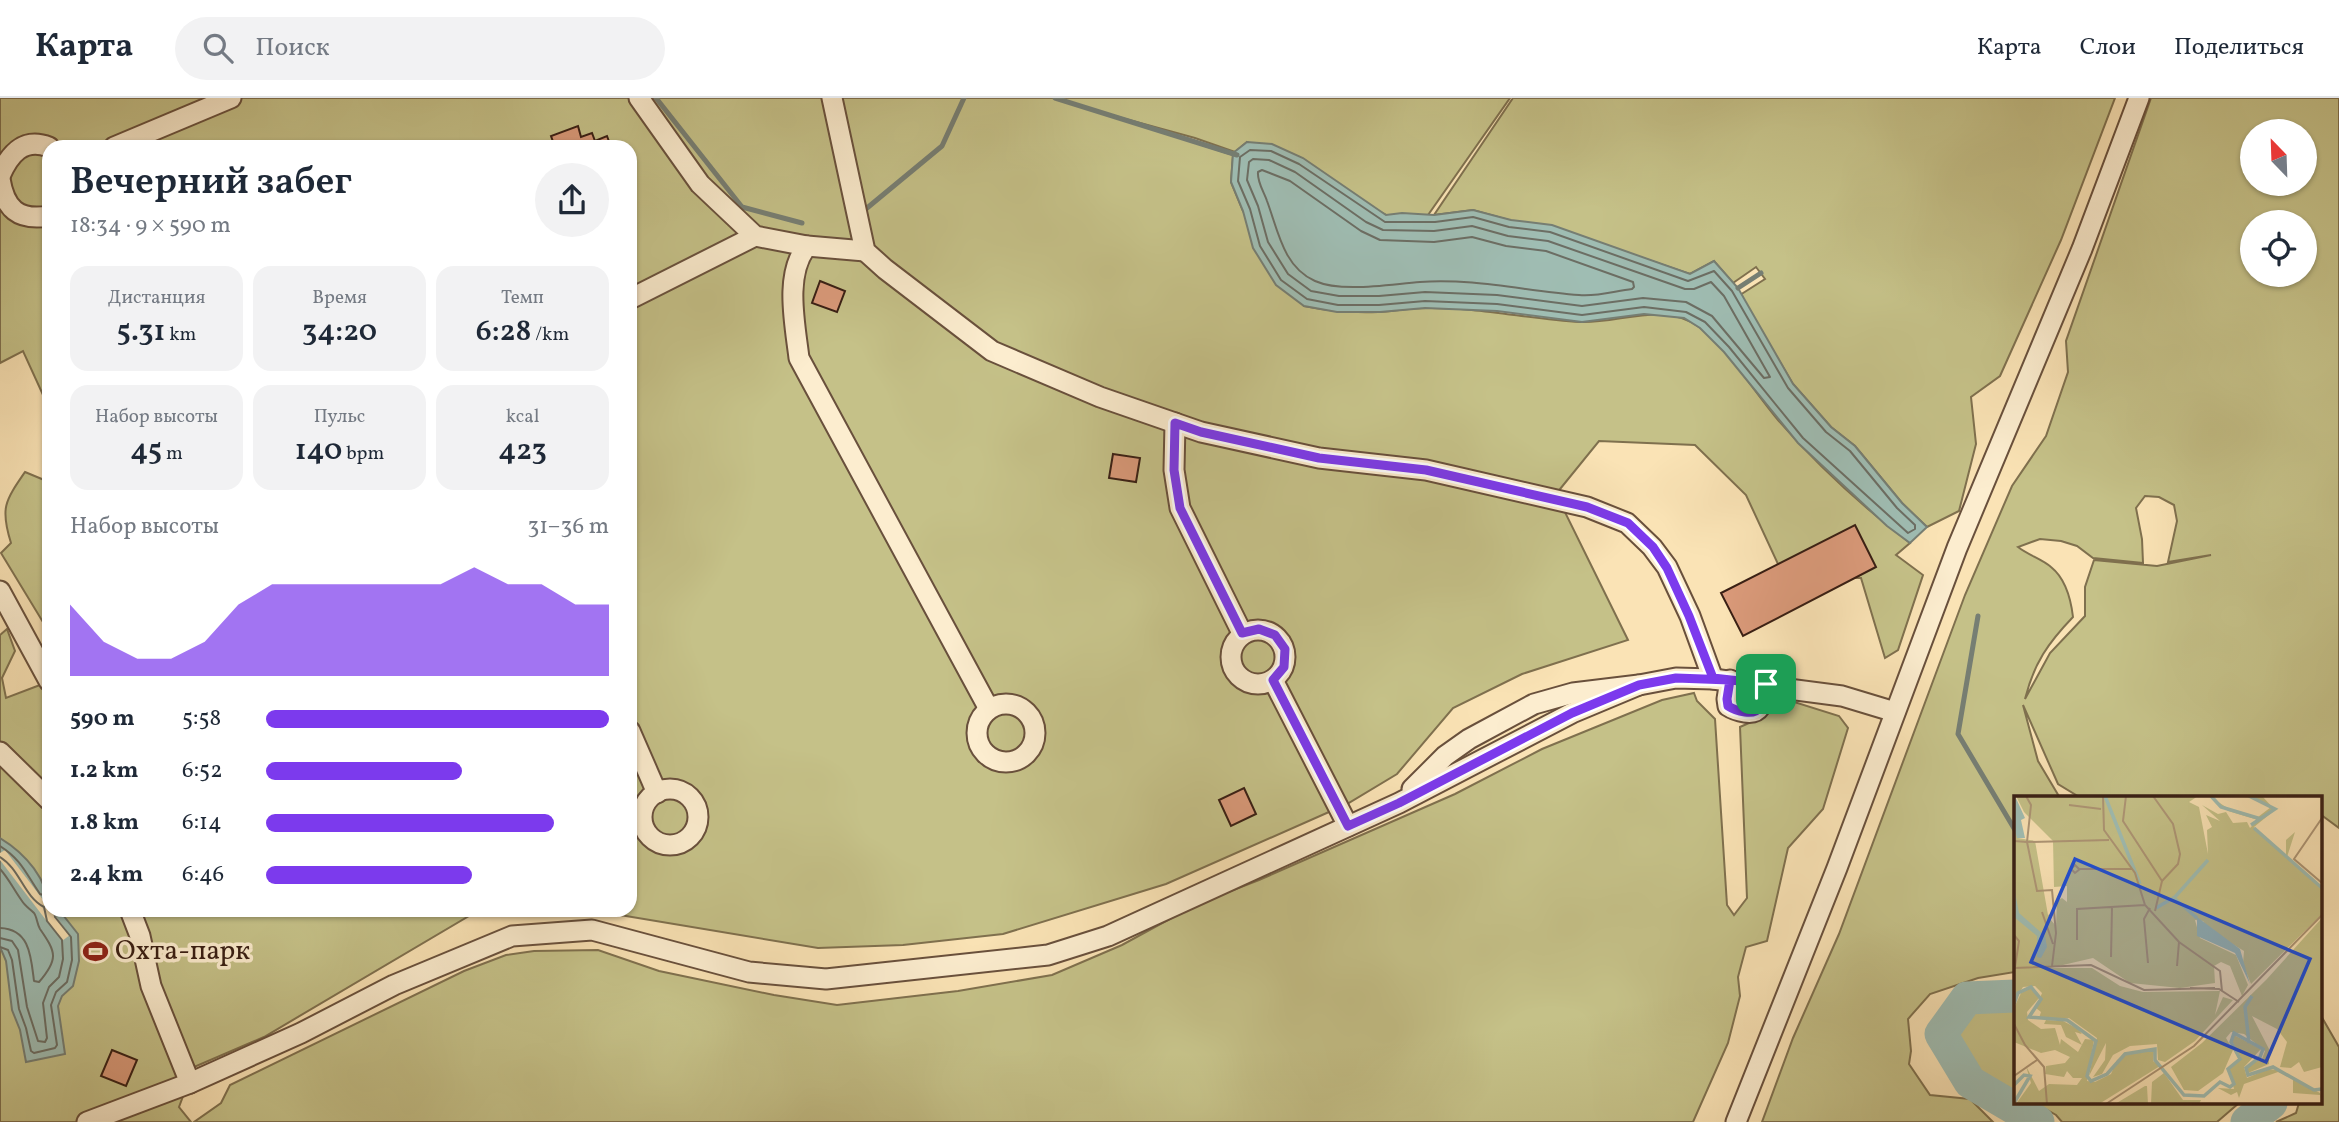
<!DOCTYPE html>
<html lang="ru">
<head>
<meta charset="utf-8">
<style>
	:root { --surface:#fff; --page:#f2f2f3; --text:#1f2937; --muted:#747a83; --line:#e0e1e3; --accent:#7c3aed }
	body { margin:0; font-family:Vollkorn,serif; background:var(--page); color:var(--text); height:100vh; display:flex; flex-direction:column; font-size:26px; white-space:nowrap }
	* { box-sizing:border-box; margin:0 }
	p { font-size:23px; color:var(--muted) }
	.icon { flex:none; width:38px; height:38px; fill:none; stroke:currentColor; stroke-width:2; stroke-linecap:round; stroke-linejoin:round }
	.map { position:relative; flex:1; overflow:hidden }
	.sheet { position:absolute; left:42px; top:42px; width:595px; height:777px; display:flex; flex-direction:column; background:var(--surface); border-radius:21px; box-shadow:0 2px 5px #0004 }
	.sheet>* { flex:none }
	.needle { width:46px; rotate:337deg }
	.buttons { position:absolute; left:2240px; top:21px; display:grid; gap:14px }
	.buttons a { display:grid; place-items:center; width:77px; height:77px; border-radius:50%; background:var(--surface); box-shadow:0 2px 5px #0004; font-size:35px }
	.pin { position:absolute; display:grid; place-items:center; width:60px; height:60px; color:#fff; margin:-30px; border-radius:14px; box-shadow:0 4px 10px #0006 }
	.round { display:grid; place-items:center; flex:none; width:74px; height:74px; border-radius:37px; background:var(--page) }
	.overview { display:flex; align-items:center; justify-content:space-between; height:119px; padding:0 28px }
	h1 { font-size:38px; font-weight:600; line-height:52px }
	.stats { display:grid; grid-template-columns:repeat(3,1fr); gap:10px; height:119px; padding:7px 28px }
	.stats div { display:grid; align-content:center; border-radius:18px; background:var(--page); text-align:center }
	.stats b { font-size:30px; font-weight:600 }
	.stats small { font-size:19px; font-weight:400 }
	.stats p { font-size:19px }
	.chart { height:196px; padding:14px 28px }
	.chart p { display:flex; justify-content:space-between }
	.chart svg { width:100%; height:126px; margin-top:7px; fill:var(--accent); opacity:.7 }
	ul { padding:0 28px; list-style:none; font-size:23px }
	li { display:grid; grid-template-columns:112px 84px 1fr; align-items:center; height:52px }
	li i { height:18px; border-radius:9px; background:var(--accent) }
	header { display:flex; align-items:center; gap:42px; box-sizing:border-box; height:98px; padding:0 35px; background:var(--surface); border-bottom:2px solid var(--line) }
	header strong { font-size:33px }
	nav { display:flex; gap:38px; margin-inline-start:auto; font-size:24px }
	.search { width:490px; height:63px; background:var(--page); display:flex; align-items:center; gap:18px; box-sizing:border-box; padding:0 24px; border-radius:38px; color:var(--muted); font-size:26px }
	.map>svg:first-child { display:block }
	.green { fill:#c5c188; stroke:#7f704e; stroke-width:2; fill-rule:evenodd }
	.water { fill:#9fbdb3; stroke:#767e73; stroke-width:2 }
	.pier { fill:#fae3b5 }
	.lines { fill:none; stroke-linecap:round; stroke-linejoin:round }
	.shore { stroke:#6c6e64; stroke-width:2 }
	.stream { stroke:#767e73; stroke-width:5 }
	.river { stroke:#9fbdb3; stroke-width:33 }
	.building { fill:#d99979; stroke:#391f14; stroke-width:2 }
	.minor-casing { stroke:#69503c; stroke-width:23 }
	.minor { stroke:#fcedcf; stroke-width:19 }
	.route-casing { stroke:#fff; stroke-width:14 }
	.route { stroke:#7c3aed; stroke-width:9 }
	.labels { text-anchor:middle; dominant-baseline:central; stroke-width:7; stroke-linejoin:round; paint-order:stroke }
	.poi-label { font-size:28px; fill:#391f14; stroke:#fcedcf; text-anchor:start }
	.inset-river { fill:none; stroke:#9fbdb3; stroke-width:3.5 }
	.inset-road { fill:none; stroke:#ad9575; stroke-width:2 }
	.view { fill:#1d4ed8; fill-opacity:0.15; stroke:#1d4ed8; stroke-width:3.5 }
	.inset-edge { fill:none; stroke:#391f14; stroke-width:3.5 }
</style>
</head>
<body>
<header>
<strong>Карта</strong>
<div class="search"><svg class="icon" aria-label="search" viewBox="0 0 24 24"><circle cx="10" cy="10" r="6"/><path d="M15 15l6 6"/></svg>Поиск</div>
<nav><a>Карта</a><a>Слои</a><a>Поделиться</a></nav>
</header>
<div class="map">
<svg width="2339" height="1024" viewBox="0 0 2339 1024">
	<rect width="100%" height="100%" fill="#fae3b5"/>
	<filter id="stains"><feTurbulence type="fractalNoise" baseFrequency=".00286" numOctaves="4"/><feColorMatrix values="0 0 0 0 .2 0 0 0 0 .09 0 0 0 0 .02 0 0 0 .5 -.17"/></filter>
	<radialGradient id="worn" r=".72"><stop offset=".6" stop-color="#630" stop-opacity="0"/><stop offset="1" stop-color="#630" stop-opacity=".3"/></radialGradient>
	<!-- green -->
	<g class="green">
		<path d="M0,0H1510L1428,117H1386L1247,44L1235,54L1195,40L1100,14L1233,57L1231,84L1243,113L1304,208C1329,213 1353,215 1378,214C1394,213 1410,210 1426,210C1478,209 1528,221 1580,224C1619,226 1663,203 1699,229C1727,249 1755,295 1778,322C1817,367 1863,409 1910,445L1896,457L1923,477L1898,552L1885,560L1861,480L1784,479L1746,397L1695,347L1599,343L1556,396L1628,542L1522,576L1453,610L1397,676L1347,706L1166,786L1003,836L903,847L818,850L590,812H630V49H49V310L23,253L0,265Z"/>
		<path d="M1513,0H2115L2061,142L2000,278L1971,299L1976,346L1959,413L1927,429L1902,405L1855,348L1831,329L1793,286L1740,197L1765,181L1756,169L1733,185L1714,163L1690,176L1631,156L1473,112L1434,117Z"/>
		<path d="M2151,0H2339V730L2320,716V700H2081L2058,686L2023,607L2038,663L2060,700H2015V874L1978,880L1930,896L1908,921L1911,953L1909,966L1930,997L1970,1001L1993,1024H1762L1793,940L1839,836L1965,497L2012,388L2046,338L2068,274L2066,243ZM2252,33H2305V86H2252ZM2252,124H2305V177H2252ZM2145,398L2159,399L2174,407L2177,423L2168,464L2211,457L2157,468L2094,462L2085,489V518L2050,555L2025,601C2034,565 2048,545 2073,519C2071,502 2066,481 2051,469C2042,461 2028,457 2018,449L2040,441L2061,443L2077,448L2093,460L2143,465L2142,441L2136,410Z"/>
		<path d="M25,374L49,384V534L1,455L11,445C0,410 5,403 25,374Z"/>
		<path d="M7,531L15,553L2,580L6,600L40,587L49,597V812H479L264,939L194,969L179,1009L191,1024H0V537Z"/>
		<path d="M1694,595L1697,603L1715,621L1727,807L1734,817L1747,800L1740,629L1765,618L1776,605L1788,602L1839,618L1848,630L1823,711L1788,750L1767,843L1746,849L1738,879L1740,898L1728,945L1693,1024H194L221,1005L230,987L464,873L506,857L534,853L598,852L659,873L774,897L837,907L958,893L1052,877L1122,847L1197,806L1259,782L1455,696L1542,651L1662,602Z"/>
		<path d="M1973,912L2015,913V993L1979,973L1954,933Z"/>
		<path d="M2320,916L2339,949V1024H2276L2296,1015L2299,1005H2320Z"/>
		<path d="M2035,1005H2239L2217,1024H2062L2056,1017Z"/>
	</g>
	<!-- water -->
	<g class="water">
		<path d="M1247,44L1272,46L1303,60L1386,117L1402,115L1434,117L1473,112L1511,122L1552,127L1690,176L1714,163L1738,190L1793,286L1831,329L1855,348L1902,405L1927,429L1910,445L1887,428L1798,345L1724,254L1700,230L1684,220L1644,216L1582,224L1497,213L1425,210L1380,214H1337L1304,208L1276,187L1253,150L1243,113L1231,84L1233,55Z"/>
		<path d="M0,740C25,755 49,782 49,812H59L78,836L79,863L73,888L62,898L58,908L65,956L26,964L20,932L12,912L6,863L0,849Z"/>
	</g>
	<!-- pier -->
	<path class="pier" d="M5,752L70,837L62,843L0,762V755Z"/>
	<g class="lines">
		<!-- shore -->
		<g class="shore">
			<path d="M1250,52L1271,53L1299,66L1385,124H1435L1473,119L1509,129L1550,134L1688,183L1714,173L1732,193L1788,290L1826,334L1850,353L1897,410L1915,427V431L1908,435L1803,340L1729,249L1705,224L1686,214L1644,209L1582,217L1497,206L1425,203L1379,207H1338L1307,201L1281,182L1260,148L1250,111L1238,83L1240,59Z"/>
			<path d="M1253,61L1269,62L1295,74L1366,124L1383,132L1434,133L1472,128L1508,138L1548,143L1685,191H1694L1711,184L1724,198L1770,279L1764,280L1712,218L1686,204L1643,200L1582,208L1497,197L1425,194L1379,198H1339L1311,193L1288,176L1268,144L1258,108L1247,82L1249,64Z"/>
			<path d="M1262,72L1290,83L1361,133L1380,142L1434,144L1472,139L1506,148L1546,153L1633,184L1634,189L1632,191C1615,193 1596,199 1579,197C1526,193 1473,180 1420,184C1391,186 1342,195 1315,183C1283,169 1278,132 1267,103C1264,94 1257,84 1258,74Z"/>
			<path d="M0,748C22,762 26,776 40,796L49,799"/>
			<path d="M0,759C20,771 24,799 44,809L47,823L62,842L63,861L59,879L49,889L43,905L47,940L45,944L38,943L27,909L18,852L12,843L0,840"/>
			<path d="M0,771C9,781 14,792 22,803C25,808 30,811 34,815C37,819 37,826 40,831C56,854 59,861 39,884L34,883C31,859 30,831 0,830"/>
			<path d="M0,849L8,852L12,862L19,911L26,930L31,953L34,955L55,950L57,947L51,907L56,894L67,884L72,862L71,839L55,819L54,812"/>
		</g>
		<!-- stream -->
		<g class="stream">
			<path d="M656,0L742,109L802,125"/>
			<path d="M1055,0L1237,57"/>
			<path d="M861,115L942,48L964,0"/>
			<path d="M1738,190L1761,175"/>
			<path d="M1978,518L1958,636L2015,732"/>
		</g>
		<!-- river -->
		<g class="river">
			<path d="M2015,898L1967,900L1941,936L1970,984L2038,1024"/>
			<path d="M2247,1024L2271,1005"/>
		</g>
	</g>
	<!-- building -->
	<g class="building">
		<path d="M578,28L581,39L592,35L595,43L607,38L611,49H555L551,38Z"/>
		<path d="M820,183L845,193L837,214L812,205Z"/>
		<path d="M1113,356L1140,360L1136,384L1109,380Z"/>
		<path d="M1855,427L1876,469L1743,538L1721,495Z"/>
		<path d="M1244,690L1256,716L1231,728L1219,702Z"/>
		<path d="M112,952L137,962L126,988L101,978Z"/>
	</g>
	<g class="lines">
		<defs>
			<g id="minor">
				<path d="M639,0L700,86L755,138L807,148L865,153"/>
				<path d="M832,0L865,153L885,171L992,253L1100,299L1201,334L1319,360L1426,372L1587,409L1627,425L1652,449L1667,469L1690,518L1713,581"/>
				<path d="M114,49L231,0"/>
				<path d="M0,78C9,57 23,39 49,49"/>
				<path d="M0,81C5,111 18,123 49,118"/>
				<path d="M807,148C784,176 795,226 799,260L989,611"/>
				<path d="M630,201L755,138"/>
				<path d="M1175,325L1174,372L1180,410L1242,535"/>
				<path d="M0,493L49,583"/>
				<circle cx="1258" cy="559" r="27"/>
				<path d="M1273,582L1348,728"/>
				<path d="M1730,582L1727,601L1728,608C1734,612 1738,613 1745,614C1764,617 1763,600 1766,586"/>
				<circle cx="1006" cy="635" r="29"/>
				<path d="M630,633L657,695"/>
				<path d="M0,654L49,702"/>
				<circle cx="670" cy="719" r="28"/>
				<path d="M1412,691L1445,658L1469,641L1534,606L1573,595L1639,587L1676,580L1713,581L1842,598L1895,614"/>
				<path d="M130,812L140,838L151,888L190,985"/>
				<path d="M87,1024L190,985L301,935L394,887L512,838L592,832L749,874L826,881L1048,857L1108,838L1399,705L1572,615L1639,587"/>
				<path d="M1736,1024L1837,770L1957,450L2082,151L2139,0"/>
			</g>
		</defs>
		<!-- minor casing -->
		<use href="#minor" class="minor-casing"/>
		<!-- minor -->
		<use href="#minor" class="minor"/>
	</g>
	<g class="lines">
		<defs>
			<path id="route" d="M1766,586L1713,580L1689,518L1667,470L1653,449L1628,425L1587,409L1426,372L1319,360L1201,334L1175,325L1174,372L1180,410L1242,535L1259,531L1275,537L1285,551L1284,569L1273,582L1348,728L1399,705L1572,615L1639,587L1676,580L1730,582L1727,601L1728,608C1734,612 1738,613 1745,614C1764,617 1763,600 1766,586"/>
		</defs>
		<!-- route casing -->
		<use href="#route" class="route-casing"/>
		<!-- route -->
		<use href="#route" class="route"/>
	</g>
	<!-- icons -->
	<defs>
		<symbol id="stadium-bare" viewBox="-9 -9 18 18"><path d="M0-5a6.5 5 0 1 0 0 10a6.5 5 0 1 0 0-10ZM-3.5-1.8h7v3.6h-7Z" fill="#8f2418" stroke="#fcedcf" stroke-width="2.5" paint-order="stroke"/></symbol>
	</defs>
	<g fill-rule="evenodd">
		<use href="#stadium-bare" x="78" y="836" width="35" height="35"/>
	</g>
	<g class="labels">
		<!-- poi labels -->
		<g class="poi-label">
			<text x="115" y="853">Охта-парк</text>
		</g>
	</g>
	<!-- overview -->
	<g transform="translate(2014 698)">
		<rect width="308" height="308" fill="#fae3b5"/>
		<path d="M2,0H184L175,6L185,11L194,58L193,34L198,31L192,19L206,25L188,9L204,18L212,16L219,27L233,26L236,32L244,24L214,15L195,0L215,13L244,21L257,11L239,2L219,0H248L261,14L240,31L272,60V44L281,36L273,61L308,91V118L237,188L229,168L230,155L195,134L189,125L181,124L186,142L222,159L234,189L228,200L216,170L207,166L200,170L201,187L166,192L116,187L79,162L36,172H78L106,190L129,196L206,195L201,219L209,201L219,204L181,245L151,266L144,264L143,248L116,250L99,259L88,278L79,281L91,264L92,247L75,280L83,242L55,222H25L27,216L22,212L28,197L21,190L9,191L0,205V32L4,42L21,45L34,119L39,117L36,123L42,130L43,105L48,102L53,106V90L40,91L39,45L10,16ZM308,122V271L290,276L285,266L277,272L266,271L273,246L263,233L238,220L255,253V268L234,277V269L248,263L251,255L230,238L217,236L212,242L219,254L209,277L184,295L170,294L157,271L188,247L252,184ZM16,192L24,197L25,202L13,216L14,224L27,233L41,232L46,249L47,243L64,256L71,243L80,244L73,285L81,286L97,278L103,264L112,259L140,254L139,265L146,270L85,308H2L17,287L12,270L25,295L35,288L63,289L68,282H59L53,275L50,281L31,278L32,270L51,267L56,261L41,254L27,257L0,246V212L7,197ZM32,224L49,225L64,233L68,238L61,236L68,249L52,241L47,229L30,228ZM220,239L247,253L230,271L233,282L254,273L263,274L306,297L308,306L306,299L279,297V283L264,276L230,288L225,302L223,296L217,299L204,292L220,293L215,273L227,262L218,245ZM150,277L169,304H187L185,308H137L138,286ZM133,290L134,308H101L131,290Z" fill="#c5c188"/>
		<path d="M1,0L11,22L7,24L11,42H3L0,32ZM0,91L5,117L31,140L33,151L27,162L23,161V140L0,121ZM183,121L226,153L236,188L221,157L183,140Z" fill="#9fbdb3"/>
		<path class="inset-river" d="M91,0L126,88M197,0L207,11L247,23M235,0L261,13L237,29M240,32L308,92M160,102L183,122M142,112L161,101L194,64M0,208L4,197L17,191L27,203L15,221L53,224L82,245L73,280L77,285L93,278L111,258L141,253V264L170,299L190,300L206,286L216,291L220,288L214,273L226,263L217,246L220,237L249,253L246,261L232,272L234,279L259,271L300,294L308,293M235,247L231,211L238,200M0,289L10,279L16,280L0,307"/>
		<path class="inset-road" d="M12,0L17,9L13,46L95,44M89,0L90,34L121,77L131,109L165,146L206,175L208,195M112,0L109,25L148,85M139,0L159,28L166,58L164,68L148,85L141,115M55,9L87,13M308,22L280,63L308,87M0,45L13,46L23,95L38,94L42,137L38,170M65,73L61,69L57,73L61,77L66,73H118M28,116L39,148M0,139L5,145L1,171M63,144V113L131,109M97,161L98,111M134,167L130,123L136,112M163,170L165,146M0,172L77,169L130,194L201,192M176,192L205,193L225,206M0,228L11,249L30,271L33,308M0,280L23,264M92,308L180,250L308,119"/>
		<path class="view" d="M61,63L296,163L252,266L17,166Z"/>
		<rect width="308" height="308" class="inset-edge"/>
	</g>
	<rect width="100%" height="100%" filter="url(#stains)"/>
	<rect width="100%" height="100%" fill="url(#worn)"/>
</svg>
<div class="buttons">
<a><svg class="needle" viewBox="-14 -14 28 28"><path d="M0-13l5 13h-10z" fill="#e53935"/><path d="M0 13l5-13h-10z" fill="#747a83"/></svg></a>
<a><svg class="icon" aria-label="locate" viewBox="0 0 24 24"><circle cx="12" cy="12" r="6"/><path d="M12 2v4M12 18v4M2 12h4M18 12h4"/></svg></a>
</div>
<div class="pin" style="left:1766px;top:586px;background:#1e9e55"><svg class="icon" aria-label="arrive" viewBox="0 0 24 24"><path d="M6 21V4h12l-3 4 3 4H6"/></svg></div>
<section class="sheet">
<div class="overview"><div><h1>Вечерний забег</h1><p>18:34 · 9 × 590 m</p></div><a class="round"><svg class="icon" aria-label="share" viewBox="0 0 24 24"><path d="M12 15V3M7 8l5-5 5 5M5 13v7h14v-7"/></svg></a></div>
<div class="stats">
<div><p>Дистанция</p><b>5.31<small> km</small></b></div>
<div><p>Время</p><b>34:20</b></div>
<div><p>Темп</p><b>6:28<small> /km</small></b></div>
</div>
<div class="stats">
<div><p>Набор высоты</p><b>45<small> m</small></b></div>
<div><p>Пульс</p><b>140<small> bpm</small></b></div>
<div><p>kcal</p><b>423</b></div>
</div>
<div class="chart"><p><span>Набор высоты</span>31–36 m</p>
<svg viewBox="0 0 160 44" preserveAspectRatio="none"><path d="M0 44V19L10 32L20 38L30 38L40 32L50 19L60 12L70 12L80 12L90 12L100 12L110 12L120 6L130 12L140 12L150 19L160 19V44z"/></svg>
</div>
<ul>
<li><b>590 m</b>5:58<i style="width:100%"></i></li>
<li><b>1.2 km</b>6:52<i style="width:57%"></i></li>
<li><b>1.8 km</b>6:14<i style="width:84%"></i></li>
<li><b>2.4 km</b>6:46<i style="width:60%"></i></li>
</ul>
</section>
</div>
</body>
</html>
